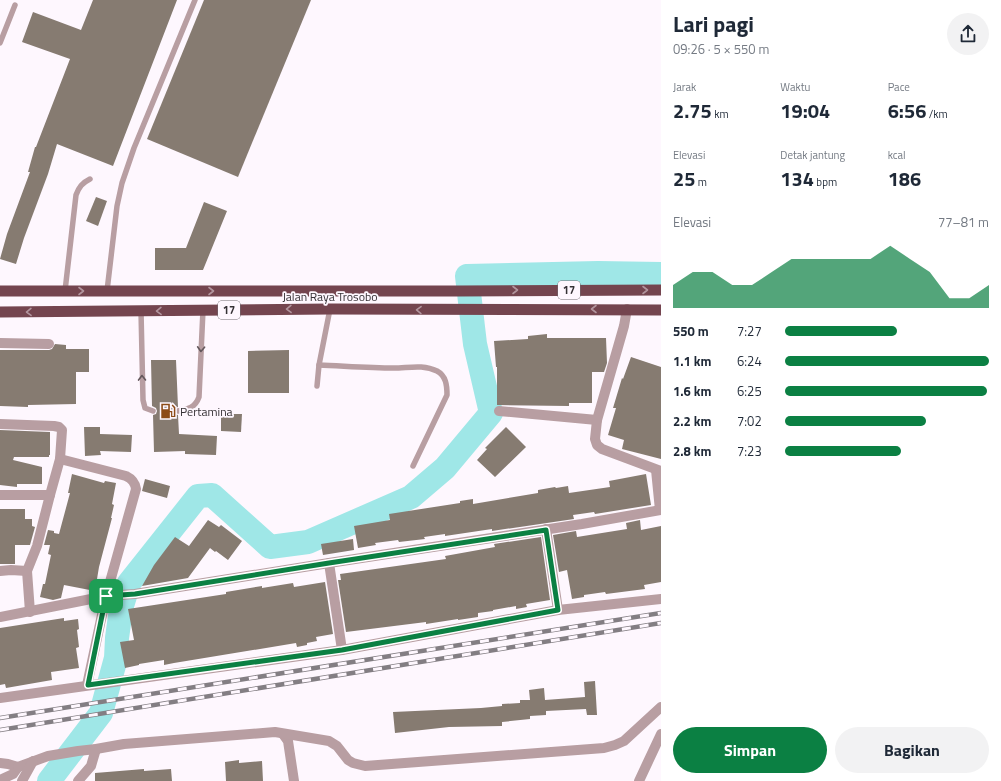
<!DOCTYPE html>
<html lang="id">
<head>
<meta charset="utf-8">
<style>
	:root { --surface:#fff; --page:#f2f2f3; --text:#1f2937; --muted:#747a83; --accent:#0b8043 }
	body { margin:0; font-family:"Titillium Web",sans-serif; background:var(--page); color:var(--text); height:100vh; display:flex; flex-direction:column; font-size:15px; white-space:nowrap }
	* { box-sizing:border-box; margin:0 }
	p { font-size:13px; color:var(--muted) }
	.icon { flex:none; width:22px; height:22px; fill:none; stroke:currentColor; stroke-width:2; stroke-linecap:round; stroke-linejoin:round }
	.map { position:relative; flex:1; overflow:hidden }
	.side { display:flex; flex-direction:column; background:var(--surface); width:340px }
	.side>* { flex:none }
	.pin { position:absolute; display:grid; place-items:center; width:34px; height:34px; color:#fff; margin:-17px; border-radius:8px; box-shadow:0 2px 6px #0006 }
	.round { display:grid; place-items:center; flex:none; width:42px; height:42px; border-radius:21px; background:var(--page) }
	.summary { display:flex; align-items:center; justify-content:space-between; height:68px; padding:0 12px }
	h1 { font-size:22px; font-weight:700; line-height:30px }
	.stats { display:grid; grid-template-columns:repeat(3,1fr); gap:6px; height:68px; padding:4px 12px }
	.stats div { display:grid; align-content:center }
	.stats b { font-size:20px; font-weight:700 }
	.stats small { font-size:11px; font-weight:400 }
	.stats p { font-size:11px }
	.chart { height:112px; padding:8px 12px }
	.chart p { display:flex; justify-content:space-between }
	.chart svg { width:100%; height:72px; margin-top:4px; fill:var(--accent); opacity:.7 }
	.button { display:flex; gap:8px; margin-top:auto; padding:8px 12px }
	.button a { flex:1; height:46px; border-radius:24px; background:var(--accent); color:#fff; font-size:16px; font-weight:700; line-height:46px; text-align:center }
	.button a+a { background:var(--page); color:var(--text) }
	ul { padding:0 12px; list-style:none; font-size:13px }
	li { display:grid; grid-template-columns:64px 48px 1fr; align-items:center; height:30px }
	li i { height:10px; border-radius:5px; background:var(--accent) }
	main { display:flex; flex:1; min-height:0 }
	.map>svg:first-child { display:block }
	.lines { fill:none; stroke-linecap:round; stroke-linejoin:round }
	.river { stroke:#9fe7e7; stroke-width:24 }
	.building { fill:#867b71 }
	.service { stroke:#b89ea2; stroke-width:5.5 }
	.minor { stroke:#b89ea2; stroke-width:10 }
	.tertiary { stroke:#b89ea2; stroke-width:10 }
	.trunk { stroke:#74454f; stroke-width:11 }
	.rail-casing { stroke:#837e83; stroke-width:4.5 }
	.rail { stroke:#fef7fe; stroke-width:3; stroke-dasharray:9; stroke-linecap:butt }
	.oneway { stroke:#b2959e }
	.oneway2 { stroke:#63575b }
	.route-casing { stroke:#fff; stroke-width:8 }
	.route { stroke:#0b8043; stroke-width:5 }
	.labels { text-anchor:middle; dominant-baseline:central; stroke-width:3.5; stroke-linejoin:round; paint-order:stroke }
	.shield { fill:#fef7fe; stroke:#716c71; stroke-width:1 }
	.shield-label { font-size:11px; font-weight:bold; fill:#353135 }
	.street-label { font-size:12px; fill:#353135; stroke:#fef7fe }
	.poi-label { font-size:12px; fill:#353135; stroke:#fef7fe; text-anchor:start }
</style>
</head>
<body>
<main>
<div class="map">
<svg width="661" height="781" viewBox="0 0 661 781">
	<rect width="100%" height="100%" fill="#fef7fe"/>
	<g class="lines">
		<!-- river -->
		<path class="river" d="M49,781L101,713L116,658L117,638L121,609L129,583L198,496L212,495L270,547L308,542L411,497L445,468L491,413L475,344L467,276L598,273L661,274"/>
	</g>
	<!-- building -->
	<g class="building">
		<path d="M93,0H177L113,166L57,144L48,174L24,238L16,264L0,259L7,234L30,172H28L35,147H36L70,59L22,42L33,12L81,30Z"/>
		<path d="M204,0H311L238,177L147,139Z"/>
		<path d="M96,197L107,201L98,226L86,221Z"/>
		<path d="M204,202L227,211L203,270H155V248H186Z"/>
		<path d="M547,334V338H606L607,363L604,372H592V403H569V406L497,405V367H496L494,341L528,339V336Z"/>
		<path d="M55,344L66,345V349H89V372H76V404L28,405V407L0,406V350H49L52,349Z"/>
		<path d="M289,350V393H248V351Z"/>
		<path d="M631,357L661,367V459L622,449L624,440L608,435L616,408H613L622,378L623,379Z"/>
		<path d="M151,360H176L178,407L175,408L174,411L175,414L178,415L179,434L217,436L216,455L185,454V451L154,452L153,415L156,414L157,411L156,408L152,406Z"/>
		<path d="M221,414H242L241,432L221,431Z"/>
		<path d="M84,427H100V434L132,435L131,452L100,451L101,455L85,456Z"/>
		<path d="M506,427L526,447L495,477L477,460L487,449L485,448Z"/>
		<path d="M0,430L50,432V455H49V457H14L13,460L42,467V484H17V487L0,485Z"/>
		<path d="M72,474L104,483L105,481L116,483L112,504L114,505L111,518H112L99,567L95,591L64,585L61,598L53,600L40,597L43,584H45L51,555L48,554L50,545H44L48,530L54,531V533L59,534L70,493H68Z"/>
		<path d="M646,474L651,505L595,514L594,512L573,515L574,519L492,531V529L445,536V534L424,537L425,539L399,542L398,540L375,543L376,545L358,548L354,526L390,520L389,514L460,503V501L473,499V504L538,493V490L555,487L556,488L568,486L569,493L610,487L609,481Z"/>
		<path d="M145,479L170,486L167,498L142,491Z"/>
		<path d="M0,509H25V519H32V526L35,527L30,545H15V564H0Z"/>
		<path d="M208,520L219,527L221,525L242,541L228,560L216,551L215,552L210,548L188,578L142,586L154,565L175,537L189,546Z"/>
		<path d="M640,520L641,530L661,526V582L644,585L645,589L606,594L605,592L584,595V597L572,599L567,570L559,572L553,535L576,531L577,537L627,529L626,523Z"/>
		<path d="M541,537L550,600L526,604L527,607L516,609V606L493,610V611L478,613V617L458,620V619L426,624V622L346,632L338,580H341L340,574L446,559L445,556L495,547L494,544Z"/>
		<path d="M353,539L354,550L323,555L321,544Z"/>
		<path d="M325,582L333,634L316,637L317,641L307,643V645L297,647L296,643L174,663L164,665V660L139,664V665L125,668L120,642L134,640L128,609L226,594V592L262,586V588L293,583L294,587Z"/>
		<path d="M64,618V621L78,619L79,629L77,630L79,647L76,648L79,668L51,672L52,680L6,688L5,684L0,685V628Z"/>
		<path d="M595,681L597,715H587L586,709L546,711V715L530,716V719L502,722V726L449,727L395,733L393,712L481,708L502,706V704L520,703V700H530L529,690L544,688L545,700L585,697L584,682Z"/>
		<path d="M239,760V763L262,761L263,781H226L225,762Z"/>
		<path d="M144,769V771L171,769L172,781H95V773Z"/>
	</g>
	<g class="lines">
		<!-- service -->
		<g class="service">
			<path d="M0,43L15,5"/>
			<path d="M65,291L76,195C79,187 82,183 90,179"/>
			<path d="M107,291L117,206L122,183L134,148L195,0"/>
			<path d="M141,311L143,400L145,408L153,411"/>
			<path d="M319,365C344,366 369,368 394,368C408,368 423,364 437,371C446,376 447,385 447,395L413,466"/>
			<path d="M317,386L319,365L330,309"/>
			<path d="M178,411C188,409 195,408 199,397L203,310"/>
		</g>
		<!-- minor -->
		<g class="minor">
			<path d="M627,309L624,326L597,420L595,439L597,445L602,449L661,471"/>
			<path d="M0,343L49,344"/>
			<path d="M499,411L597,420"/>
			<path d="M0,424L54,426L59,427L62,430L60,459L50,495L37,546L27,571L30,612"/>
			<path d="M60,459L126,476C132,479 135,482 136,489L106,596L87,685"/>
			<path d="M656,470L660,510"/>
			<path d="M0,495H50"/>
			<path d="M546,529L558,610"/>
			<path d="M329,563L342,650"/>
			<path d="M0,571L11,570L27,571"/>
			<path d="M0,617L106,596L135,594L329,563L582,524L661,510"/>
			<path d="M0,698L342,650L558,610L661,599"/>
			<path d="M283,734L288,741L294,781"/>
			<path d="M0,763L8,764L18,767L13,774L0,780"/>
			<path d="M18,767L48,756L78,751L96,749L124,744L275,732L329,741L337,746L348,760L353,763L365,766L604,748L615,745L624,741L661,707"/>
			<path d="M22,781L33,761"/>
			<path d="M78,781L91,766L96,749"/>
		</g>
		<!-- tertiary -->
		<path class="tertiary" d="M639,781L661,734"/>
		<!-- trunk -->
		<g class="trunk">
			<path d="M0,291H458L661,290"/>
			<path d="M0,312L330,309L661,310"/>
		</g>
		<defs>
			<g id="rail">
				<path d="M0,718L661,613"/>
				<path d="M0,730L661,623"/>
			</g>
		</defs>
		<!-- rail casing -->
		<use href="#rail" class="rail-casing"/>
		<!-- rail -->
		<use href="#rail" class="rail"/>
	</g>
	<!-- one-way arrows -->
	<defs><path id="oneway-chevron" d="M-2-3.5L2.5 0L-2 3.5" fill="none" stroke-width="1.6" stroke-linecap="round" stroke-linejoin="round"/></defs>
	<g class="oneway">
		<use href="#oneway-chevron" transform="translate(515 290)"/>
		<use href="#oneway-chevron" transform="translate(645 290)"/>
		<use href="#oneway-chevron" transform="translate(81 291)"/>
		<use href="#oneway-chevron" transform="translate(211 291)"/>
		<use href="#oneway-chevron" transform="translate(289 309) rotate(179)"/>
		<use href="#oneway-chevron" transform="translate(594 309) rotate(180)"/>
		<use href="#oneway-chevron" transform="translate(419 310) rotate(-179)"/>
		<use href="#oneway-chevron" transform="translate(159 311) rotate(179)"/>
		<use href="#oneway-chevron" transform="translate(29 312) rotate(179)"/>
	</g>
	<g class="oneway2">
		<use href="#oneway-chevron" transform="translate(201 349) rotate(93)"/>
		<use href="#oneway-chevron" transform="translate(142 378) rotate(-91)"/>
	</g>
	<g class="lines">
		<defs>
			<path id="route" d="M546,530L558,610L342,650L88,685L106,596L135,594L329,563Z"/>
		</defs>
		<!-- route casing -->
		<use href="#route" class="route-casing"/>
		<!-- route -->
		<use href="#route" class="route"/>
	</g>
	<!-- icons -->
	<defs>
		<symbol id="fuel-bare" viewBox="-9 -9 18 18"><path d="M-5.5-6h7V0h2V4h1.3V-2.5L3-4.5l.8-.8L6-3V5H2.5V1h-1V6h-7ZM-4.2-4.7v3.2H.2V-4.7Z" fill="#8c4b17" stroke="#fef7fe" stroke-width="2.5" paint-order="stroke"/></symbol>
	</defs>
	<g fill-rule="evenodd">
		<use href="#fuel-bare" x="157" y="400" width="22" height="22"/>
	</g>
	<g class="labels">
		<!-- shield labels -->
		<g class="shield">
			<rect x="558" y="281" width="22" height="18" rx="3"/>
			<rect x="218" y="301" width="22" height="18" rx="3"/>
		</g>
		<g class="shield-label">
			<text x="569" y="290">17</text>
			<text x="229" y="310">17</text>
		</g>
		<!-- street labels -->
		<g class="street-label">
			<text x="330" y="296">Jalan Raya Trosobo</text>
		</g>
		<!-- poi labels -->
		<g class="poi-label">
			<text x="180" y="411">Pertamina</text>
		</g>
	</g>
</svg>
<div class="pin" style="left:106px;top:596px;background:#1e9e55"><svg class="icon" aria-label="arrive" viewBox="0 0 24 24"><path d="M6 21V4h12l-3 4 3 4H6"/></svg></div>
</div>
<section class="side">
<div class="summary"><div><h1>Lari pagi</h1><p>09:26 · 5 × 550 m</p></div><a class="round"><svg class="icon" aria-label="share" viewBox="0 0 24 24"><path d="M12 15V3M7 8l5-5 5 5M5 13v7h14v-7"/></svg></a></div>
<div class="stats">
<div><p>Jarak</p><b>2.75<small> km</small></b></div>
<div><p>Waktu</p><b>19:04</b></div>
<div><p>Pace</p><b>6:56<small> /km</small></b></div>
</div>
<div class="stats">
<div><p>Elevasi</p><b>25<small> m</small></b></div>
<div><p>Detak jantung</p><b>134<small> bpm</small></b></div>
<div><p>kcal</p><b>186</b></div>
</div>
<div class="chart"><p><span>Elevasi</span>77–81 m</p>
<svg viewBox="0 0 160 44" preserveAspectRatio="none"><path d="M0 44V30L10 22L20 22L30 30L40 30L50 22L60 14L70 14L80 14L90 14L100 14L110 6L120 14L130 22L140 38L150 38L160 30V44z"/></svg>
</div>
<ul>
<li><b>550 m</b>7:27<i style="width:55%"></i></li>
<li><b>1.1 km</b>6:24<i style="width:100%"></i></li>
<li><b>1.6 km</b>6:25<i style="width:99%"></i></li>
<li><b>2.2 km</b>7:02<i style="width:69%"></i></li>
<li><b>2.8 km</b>7:23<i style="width:57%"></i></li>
</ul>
<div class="button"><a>Simpan</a><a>Bagikan</a></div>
</section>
</main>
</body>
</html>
